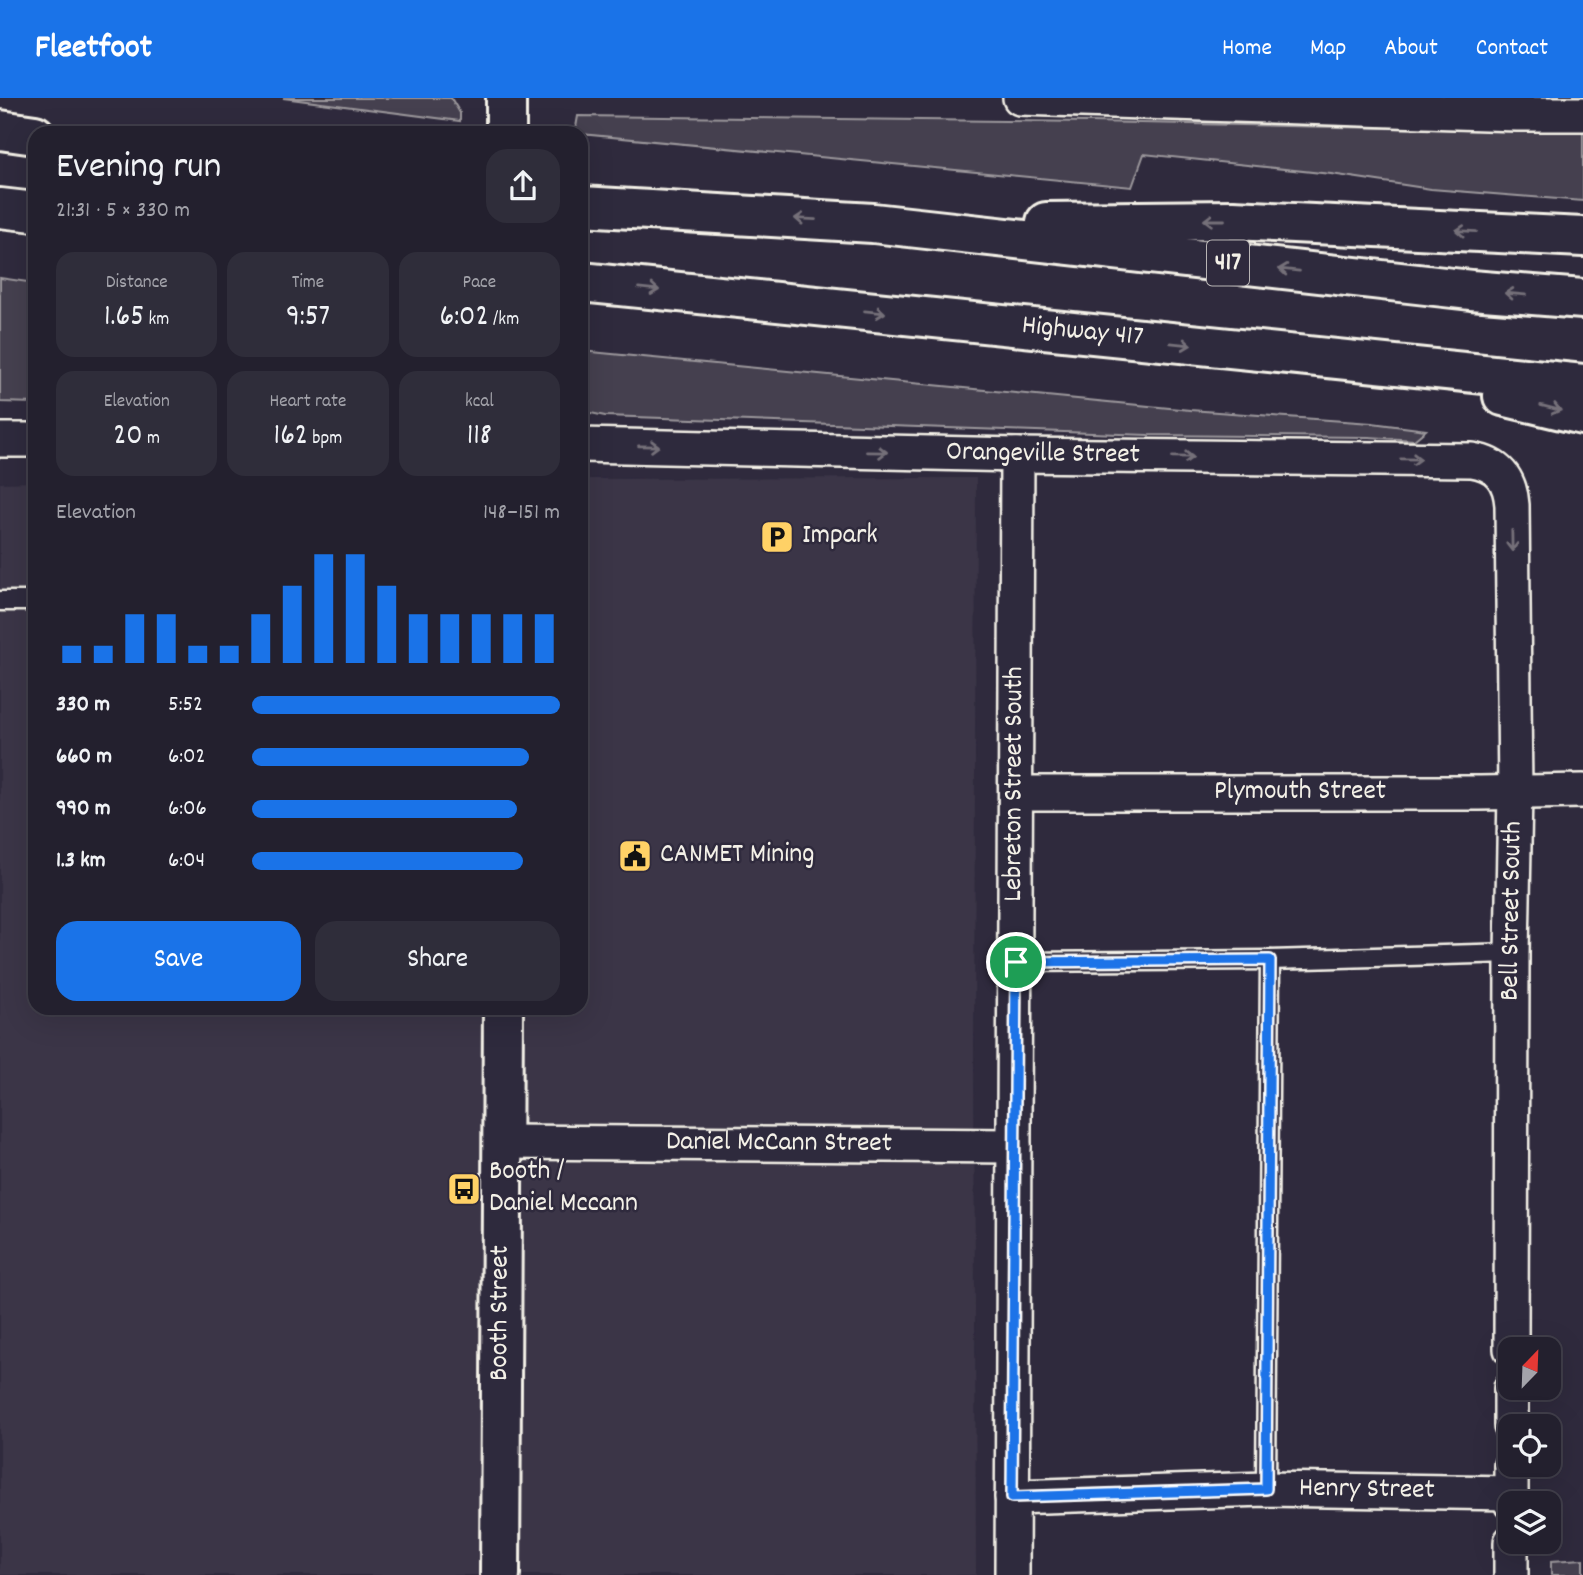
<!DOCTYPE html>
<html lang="en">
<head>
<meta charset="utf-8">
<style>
	:root { --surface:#23202e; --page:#2f2d3a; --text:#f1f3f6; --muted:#a3a3aa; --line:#403e4a; --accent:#1a73e8 }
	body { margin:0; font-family:Dekko,sans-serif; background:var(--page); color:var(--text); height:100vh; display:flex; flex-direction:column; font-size:26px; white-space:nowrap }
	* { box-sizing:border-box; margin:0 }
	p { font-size:23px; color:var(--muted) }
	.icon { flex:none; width:38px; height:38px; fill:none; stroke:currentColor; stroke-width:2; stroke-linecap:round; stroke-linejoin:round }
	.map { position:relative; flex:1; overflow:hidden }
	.sheet { position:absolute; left:28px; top:28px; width:560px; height:889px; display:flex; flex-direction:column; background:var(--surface); border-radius:21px; box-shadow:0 7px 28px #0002,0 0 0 2px var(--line) }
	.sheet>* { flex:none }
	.needle { width:46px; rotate:23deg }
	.buttons { position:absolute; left:1498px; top:1239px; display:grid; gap:14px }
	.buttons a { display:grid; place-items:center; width:63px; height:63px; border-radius:14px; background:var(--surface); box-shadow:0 7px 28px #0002,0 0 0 2px var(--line); font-size:35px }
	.pin { position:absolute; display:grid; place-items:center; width:60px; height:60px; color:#fff; margin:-30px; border:4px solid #fff; border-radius:50%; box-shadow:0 2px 7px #0007 }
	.round { display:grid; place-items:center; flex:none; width:74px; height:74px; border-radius:21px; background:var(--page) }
	.head { display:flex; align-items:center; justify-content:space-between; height:119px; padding:0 28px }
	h1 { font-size:38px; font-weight:600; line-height:52px }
	.figures { display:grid; grid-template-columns:repeat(3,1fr); gap:10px; height:119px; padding:7px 28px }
	.figures div { display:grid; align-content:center; border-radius:18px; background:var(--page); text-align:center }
	.figures b { font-size:30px; font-weight:600 }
	.figures small { font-size:19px; font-weight:400 }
	.figures p { font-size:19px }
	.chart { height:196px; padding:14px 28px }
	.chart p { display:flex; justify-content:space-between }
	.chart svg { width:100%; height:126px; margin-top:7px; stroke:var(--accent); stroke-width:6 }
	.action { display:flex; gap:14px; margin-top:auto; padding:14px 28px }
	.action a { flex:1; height:80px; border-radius:21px; background:var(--accent); color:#fff; font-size:28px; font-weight:600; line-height:80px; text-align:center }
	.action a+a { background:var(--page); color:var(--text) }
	ul { padding:0 28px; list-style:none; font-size:23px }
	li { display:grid; grid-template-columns:112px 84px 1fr; align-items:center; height:52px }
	li i { height:18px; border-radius:9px; background:var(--accent) }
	header { display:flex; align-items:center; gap:42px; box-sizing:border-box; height:98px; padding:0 35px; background:var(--accent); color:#fff }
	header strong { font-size:33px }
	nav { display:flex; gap:38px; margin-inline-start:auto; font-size:24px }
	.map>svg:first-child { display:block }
	.built { fill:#3b3647 }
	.green { fill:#454050; stroke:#9c989c; stroke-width:2 }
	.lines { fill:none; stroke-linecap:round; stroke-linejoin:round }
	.service-casing { stroke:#f4f1e8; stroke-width:23 }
	.minor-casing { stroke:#f4f1e8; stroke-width:38 }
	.secondary-casing { stroke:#f4f1e8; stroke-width:44 }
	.motorway-casing { stroke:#f4f1e8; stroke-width:44 }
	.service { stroke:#2f2a3d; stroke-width:18 }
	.minor { stroke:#2f2a3d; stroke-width:33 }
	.secondary { stroke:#2f2a3d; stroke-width:38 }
	.motorway { stroke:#2f2a3d; stroke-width:38 }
	.oneway { stroke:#747079 }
	.route-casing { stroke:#fff; stroke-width:14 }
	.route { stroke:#1a73e8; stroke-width:9 }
	.labels { text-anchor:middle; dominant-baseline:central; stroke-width:5; stroke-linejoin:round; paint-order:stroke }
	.shield { fill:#2f2a3d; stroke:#b9b5b5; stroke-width:2 }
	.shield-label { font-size:26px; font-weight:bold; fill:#f4f1e8 }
	.street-label { font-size:28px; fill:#f4f1e8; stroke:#2f2a3d }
	.poi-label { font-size:28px; fill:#f4f1e8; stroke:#2f2a3d; text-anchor:start }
</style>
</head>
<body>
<header>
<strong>Fleetfoot</strong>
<nav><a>Home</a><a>Map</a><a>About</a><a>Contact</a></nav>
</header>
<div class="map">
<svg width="1583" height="1477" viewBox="0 0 1583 1477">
	<rect width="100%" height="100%" fill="#2f2a3d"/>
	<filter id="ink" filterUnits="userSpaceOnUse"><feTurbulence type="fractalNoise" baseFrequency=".0143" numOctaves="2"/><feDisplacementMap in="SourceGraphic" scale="14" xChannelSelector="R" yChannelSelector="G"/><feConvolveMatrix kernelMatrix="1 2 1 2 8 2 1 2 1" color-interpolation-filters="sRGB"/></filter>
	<g filter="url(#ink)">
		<!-- built -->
		<path class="built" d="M976,380L974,956L976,1477H0V385L35,384V910H581V381Z"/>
		<!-- green -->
		<g class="green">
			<path d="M283,0H451L460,15V23Z"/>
			<path d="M578,18L1090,24L1583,34V103L1431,91L1331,76L1144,56L1132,89L581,36V35H575Z"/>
			<path d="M0,180L35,185V305L0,304Z"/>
			<path d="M581,253L1190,312L1372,325L1426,332L1414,342L1369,339L1148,337L605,318L581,313Z"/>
			<path d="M1583,1461V1477H1551V1463Z"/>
		</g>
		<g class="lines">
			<defs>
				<g id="service">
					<path d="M0,503H35"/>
					<path d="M1016,864L1270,862L1512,855"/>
					<path d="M1266,1391L1270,862"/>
				</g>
				<g id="minor">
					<path d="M1020,0L1517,16H1583"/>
					<path d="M0,342H35"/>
					<path id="s1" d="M581,347L1017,357L1472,362C1498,366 1510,381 1512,407L1515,694L1512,855L1511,1251"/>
					<path id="s2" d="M1016,695H1480L1583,693"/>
					<path id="s3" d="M503,1044L1014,1048"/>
					<path d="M1511,1328V1290"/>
					<path id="s4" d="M1012,1399L1266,1391L1511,1395"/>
					<path d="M1511,1405V1367"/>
					<path d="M1511,1444V1477"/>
					<path id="s5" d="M1012,1477L1017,357"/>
				</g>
				<g id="secondary">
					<path d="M506,0V35"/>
					<path id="s6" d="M500,1477L503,910"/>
				</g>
				<g id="motorway">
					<path d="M0,32L35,37"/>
					<path d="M581,108L873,125L1471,192L1583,201"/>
					<path d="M0,110L35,114"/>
					<path d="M1046,124L1233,122L1583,139"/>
					<path id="s7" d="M581,184L1583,286"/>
					<path d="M1503,298L1583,317"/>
				</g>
			</defs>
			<!-- service casing -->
			<use href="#service" class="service-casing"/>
			<!-- minor casing -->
			<use href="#minor" class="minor-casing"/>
			<!-- secondary casing -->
			<use href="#secondary" class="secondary-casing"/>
			<!-- motorway casing -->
			<use href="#motorway" class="motorway-casing"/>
			<!-- service -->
			<use href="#service" class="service"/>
			<!-- minor -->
			<use href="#minor" class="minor"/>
			<!-- secondary -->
			<use href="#secondary" class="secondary"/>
			<!-- motorway -->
			<use href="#motorway" class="motorway"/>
		</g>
		<!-- one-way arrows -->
		<defs><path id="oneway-shaft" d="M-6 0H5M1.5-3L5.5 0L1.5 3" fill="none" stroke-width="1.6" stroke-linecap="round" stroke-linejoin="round" transform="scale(1.75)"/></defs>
		<g class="oneway">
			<use href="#oneway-shaft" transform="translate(805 121) rotate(-177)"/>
			<use href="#oneway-shaft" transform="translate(1214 122) rotate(180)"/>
			<use href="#oneway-shaft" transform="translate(1466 133) rotate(-177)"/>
			<use href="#oneway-shaft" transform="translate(1289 172) rotate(-174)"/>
			<use href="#oneway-shaft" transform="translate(649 191) rotate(6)"/>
			<use href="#oneway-shaft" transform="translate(1515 196) rotate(-175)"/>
			<use href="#oneway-shaft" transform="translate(875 214) rotate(6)"/>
			<use href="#oneway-shaft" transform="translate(1181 246) rotate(6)"/>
			<use href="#oneway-shaft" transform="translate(1551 310) rotate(14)"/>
			<use href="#oneway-shaft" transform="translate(649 348) rotate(1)"/>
			<use href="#oneway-shaft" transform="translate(877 354) rotate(1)"/>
			<use href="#oneway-shaft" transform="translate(1183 359) rotate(1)"/>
			<use href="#oneway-shaft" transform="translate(1411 361) rotate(1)"/>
			<use href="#oneway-shaft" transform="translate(1512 443) rotate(89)"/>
		</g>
	</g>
	<g class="lines" filter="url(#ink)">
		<defs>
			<path id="route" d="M1270,862L1266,1391L1012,1399L1016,864Z"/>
		</defs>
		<!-- route casing -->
		<use href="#route" class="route-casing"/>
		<!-- route -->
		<use href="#route" class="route"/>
	</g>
	<!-- icons -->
	<defs>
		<symbol id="parking-square" viewBox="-11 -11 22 22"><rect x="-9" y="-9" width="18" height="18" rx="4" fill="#ffd166" stroke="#2f2a3d"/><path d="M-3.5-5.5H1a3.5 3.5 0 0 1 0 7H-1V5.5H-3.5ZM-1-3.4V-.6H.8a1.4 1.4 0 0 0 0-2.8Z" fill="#111"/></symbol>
		<symbol id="civic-square" viewBox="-11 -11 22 22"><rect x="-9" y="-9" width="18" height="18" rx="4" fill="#ffd166" stroke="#2f2a3d"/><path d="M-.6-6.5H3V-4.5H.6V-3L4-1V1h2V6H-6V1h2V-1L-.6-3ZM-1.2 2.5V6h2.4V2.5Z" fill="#111"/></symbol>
		<symbol id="bus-square" viewBox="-11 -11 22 22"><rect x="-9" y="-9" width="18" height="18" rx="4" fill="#ffd166" stroke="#2f2a3d"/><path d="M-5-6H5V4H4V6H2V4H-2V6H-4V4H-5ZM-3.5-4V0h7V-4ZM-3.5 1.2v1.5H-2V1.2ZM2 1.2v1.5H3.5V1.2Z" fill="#111"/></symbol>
	</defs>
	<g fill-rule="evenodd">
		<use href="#parking-square" x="758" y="420" width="38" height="38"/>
		<use href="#civic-square" x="616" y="739" width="38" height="38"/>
		<use href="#bus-square" x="445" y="1072" width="38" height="38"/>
	</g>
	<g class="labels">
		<!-- shield labels -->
		<rect class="shield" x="1207" y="142.5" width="42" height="45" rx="5"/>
		<g class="shield-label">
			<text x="1228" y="165">417</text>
		</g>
		<!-- street labels -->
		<g class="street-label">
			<text stroke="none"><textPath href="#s7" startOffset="504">Highway 417</textPath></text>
			<text stroke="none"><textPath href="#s1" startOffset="462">Orangeville Street</textPath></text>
			<text stroke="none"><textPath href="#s5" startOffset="791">Lebreton Street South</textPath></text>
			<text stroke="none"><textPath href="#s2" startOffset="284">Plymouth Street</textPath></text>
			<text transform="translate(1513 813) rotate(-89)">Bell Street South</text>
			<text stroke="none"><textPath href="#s3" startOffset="276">Daniel McCann Street</textPath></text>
			<text stroke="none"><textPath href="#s6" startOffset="262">Booth Street</textPath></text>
			<text stroke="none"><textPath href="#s4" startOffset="355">Henry Street</textPath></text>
		</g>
		<!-- poi labels -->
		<g class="poi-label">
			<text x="802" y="439">Impark</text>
			<text x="660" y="758">CANMET Mining</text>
			<text x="489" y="1075">Booth /<tspan x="489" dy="32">Daniel Mccann</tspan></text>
		</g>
	</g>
</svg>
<div class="buttons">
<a><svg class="needle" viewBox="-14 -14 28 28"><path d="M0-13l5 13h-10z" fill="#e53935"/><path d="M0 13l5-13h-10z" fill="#a3a3aa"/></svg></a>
<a><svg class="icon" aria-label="locate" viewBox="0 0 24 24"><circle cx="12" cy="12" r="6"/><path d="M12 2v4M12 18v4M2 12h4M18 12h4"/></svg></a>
<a><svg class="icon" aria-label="layers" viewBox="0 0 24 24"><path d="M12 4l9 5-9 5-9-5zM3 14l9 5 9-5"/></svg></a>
</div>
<div class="pin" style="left:1016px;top:864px;background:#1e9e55"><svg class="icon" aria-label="arrive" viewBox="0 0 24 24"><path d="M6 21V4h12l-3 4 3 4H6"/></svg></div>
<section class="sheet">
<div class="head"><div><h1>Evening run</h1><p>21:31 · 5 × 330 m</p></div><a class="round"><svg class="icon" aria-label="share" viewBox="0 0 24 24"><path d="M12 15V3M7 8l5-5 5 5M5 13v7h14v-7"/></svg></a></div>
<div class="figures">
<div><p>Distance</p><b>1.65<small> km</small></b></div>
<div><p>Time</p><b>9:57</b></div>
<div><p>Pace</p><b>6:02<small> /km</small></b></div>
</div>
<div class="figures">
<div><p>Elevation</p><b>20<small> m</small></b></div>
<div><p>Heart rate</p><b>162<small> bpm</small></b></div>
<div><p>kcal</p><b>118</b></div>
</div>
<div class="chart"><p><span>Elevation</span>148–151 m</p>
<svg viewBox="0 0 160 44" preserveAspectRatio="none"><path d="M5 44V38M15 44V38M25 44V27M35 44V27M45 44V38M55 44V38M65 44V27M75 44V17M85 44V6M95 44V6M105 44V17M115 44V27M125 44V27M135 44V27M145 44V27M155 44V27"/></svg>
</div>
<ul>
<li><b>330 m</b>5:52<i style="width:100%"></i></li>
<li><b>660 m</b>6:02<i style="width:90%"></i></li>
<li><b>990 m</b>6:06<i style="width:86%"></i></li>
<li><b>1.3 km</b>6:04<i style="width:88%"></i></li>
</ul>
<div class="action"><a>Save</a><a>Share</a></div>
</section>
</div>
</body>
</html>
